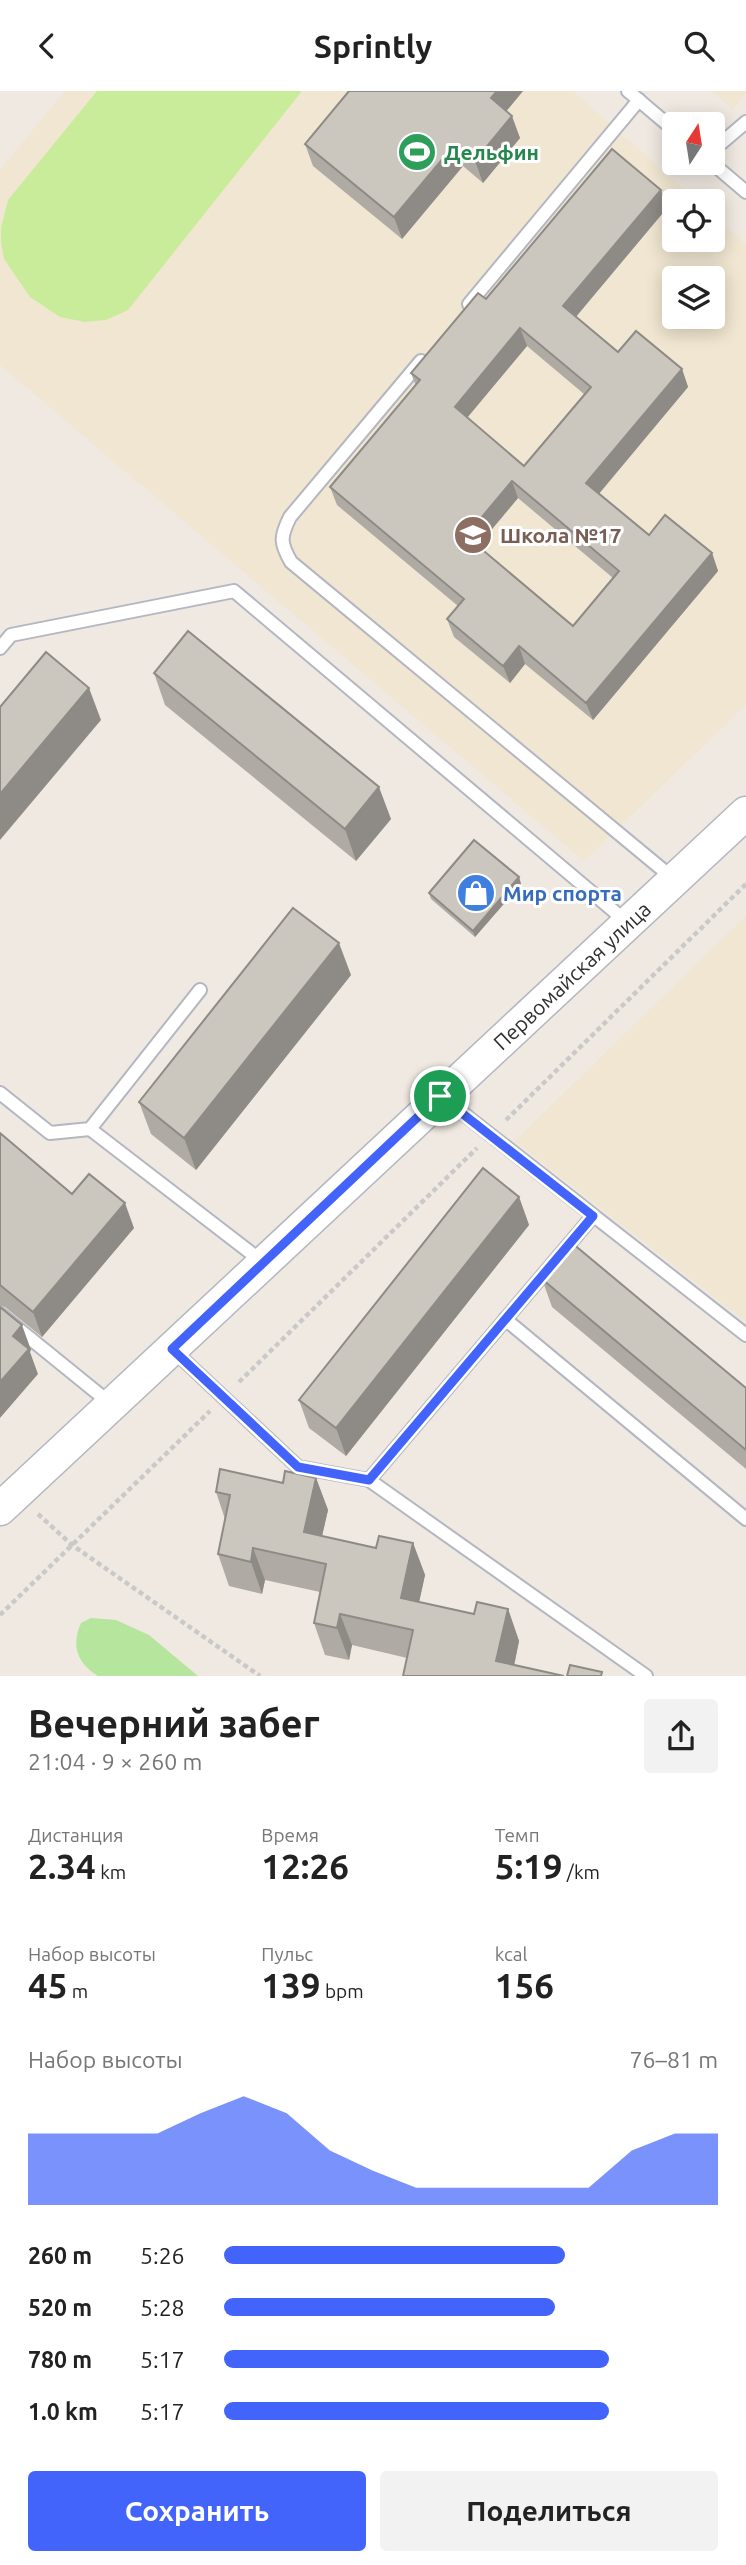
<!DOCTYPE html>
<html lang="ru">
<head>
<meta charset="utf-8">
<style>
	:root { --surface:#fff; --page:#f2f2f2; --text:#222; --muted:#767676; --accent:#4264fb }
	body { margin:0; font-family:Ubuntu,sans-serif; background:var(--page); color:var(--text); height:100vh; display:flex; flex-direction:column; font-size:26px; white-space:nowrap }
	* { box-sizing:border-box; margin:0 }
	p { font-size:23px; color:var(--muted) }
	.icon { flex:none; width:38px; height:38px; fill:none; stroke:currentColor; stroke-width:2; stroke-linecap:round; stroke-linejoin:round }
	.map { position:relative; height:1585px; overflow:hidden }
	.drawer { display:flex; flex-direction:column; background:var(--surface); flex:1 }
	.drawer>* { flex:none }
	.needle { width:46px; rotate:12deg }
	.controls { position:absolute; left:662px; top:21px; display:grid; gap:14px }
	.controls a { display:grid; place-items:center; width:63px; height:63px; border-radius:7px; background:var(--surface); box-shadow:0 4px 18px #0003; font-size:35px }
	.pin { position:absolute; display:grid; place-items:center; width:60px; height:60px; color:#fff; margin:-30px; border:4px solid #fff; border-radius:50%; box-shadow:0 2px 7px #0007 }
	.round { display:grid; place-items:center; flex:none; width:74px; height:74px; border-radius:7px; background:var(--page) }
	.headline { display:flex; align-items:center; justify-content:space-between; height:119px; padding:0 28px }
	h1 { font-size:38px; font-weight:600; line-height:52px }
	.stats { display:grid; grid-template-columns:repeat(3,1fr); gap:10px; height:119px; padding:7px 28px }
	.stats div { display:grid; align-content:center }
	.stats b { font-size:35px; font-weight:600 }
	.stats small { font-size:19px; font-weight:400 }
	.stats p { font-size:19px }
	.chart { height:196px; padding:14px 28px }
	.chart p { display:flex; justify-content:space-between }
	.chart svg { width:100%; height:126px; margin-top:7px; fill:var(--accent); opacity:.7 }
	.primary-button { display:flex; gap:14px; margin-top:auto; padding:14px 28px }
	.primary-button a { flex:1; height:80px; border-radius:7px; background:var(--accent); color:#fff; font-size:28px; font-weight:600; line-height:80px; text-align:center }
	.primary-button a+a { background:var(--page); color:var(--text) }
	ul { padding:0 28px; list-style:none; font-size:23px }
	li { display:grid; grid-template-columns:112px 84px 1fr; align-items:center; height:52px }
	li i { height:18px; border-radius:9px; background:var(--accent) }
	header { display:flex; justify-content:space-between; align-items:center; height:91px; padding:0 28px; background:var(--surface); font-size:32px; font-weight:600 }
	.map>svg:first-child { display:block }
	.education { fill:#f0e6d1; fill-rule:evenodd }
	.green { fill:#b6e59e }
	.pitch { fill:#c9ec9a }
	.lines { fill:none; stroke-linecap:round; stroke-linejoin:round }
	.service-casing { stroke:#b4b7c1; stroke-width:16 }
	.tertiary-casing { stroke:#b4b7c1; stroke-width:35 }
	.path { stroke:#c9c9c9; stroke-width:4.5; stroke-dasharray:5 3.5; stroke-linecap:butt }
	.service { stroke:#fff; stroke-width:12 }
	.tertiary { stroke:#fff; stroke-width:32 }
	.wall { fill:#afaba4; fill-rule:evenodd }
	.shaded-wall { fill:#8e8b86 }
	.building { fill:#cbc7bf; stroke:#8e8b86; stroke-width:2; fill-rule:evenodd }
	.route-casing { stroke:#fff; stroke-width:14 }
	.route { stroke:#4264fb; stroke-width:9 }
	.labels { text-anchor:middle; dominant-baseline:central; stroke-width:6; stroke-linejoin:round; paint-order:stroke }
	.leisure-label { font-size:21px; font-weight:bold; fill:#27864d; stroke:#fff; text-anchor:start }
	.education-label { font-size:21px; font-weight:bold; fill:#785e54; stroke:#fff; text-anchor:start }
	.shop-label { font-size:21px; font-weight:bold; fill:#366cbe; stroke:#fff; text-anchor:start }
	.street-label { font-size:21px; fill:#2e2e2e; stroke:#fff }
</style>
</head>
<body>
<header><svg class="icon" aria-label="back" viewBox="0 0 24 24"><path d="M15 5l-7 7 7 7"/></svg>Sprintly<svg class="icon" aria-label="search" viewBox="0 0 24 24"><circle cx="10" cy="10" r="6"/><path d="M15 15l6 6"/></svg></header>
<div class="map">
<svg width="746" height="1585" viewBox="0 0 746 1585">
	<rect width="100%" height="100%" fill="#efe9e1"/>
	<!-- education -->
	<g class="education">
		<path d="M65,0H573L697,110H674V149H712V124L746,153V614L584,770L0,274V79ZM674,187H712V226H674Z"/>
		<path d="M712,0H746V3L733,18Z"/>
		<path d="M746,825V1231L515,1050Z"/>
	</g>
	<!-- green -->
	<path class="green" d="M91,1527L116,1529L149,1544L198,1585H98C77,1572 71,1555 81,1532Z"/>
	<!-- pitch -->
	<path class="pitch" d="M97,0H302L128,219L106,229L85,231L60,226L30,206L4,168L1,151V137L8,109Z"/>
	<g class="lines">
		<defs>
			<g id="service">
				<path d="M628,0L674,39"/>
				<path d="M712,60L746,31"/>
				<path d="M712,72L746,101"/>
				<path d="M469,213L639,9"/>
				<path d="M421,270L290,426C280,446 280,452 291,471L675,789"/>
				<path d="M0,557L11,544L234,500L628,832"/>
				<path d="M0,1002L50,1042L90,1038L200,899"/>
				<path d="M441,1005L746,1244"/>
				<path d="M90,1038L264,1172"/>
				<path d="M0,1223L111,1313"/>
				<path d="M505,1228L746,1428"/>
				<path d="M172,1258L298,1376L369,1389L646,1585"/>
				<path d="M369,1389L593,1125"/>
			</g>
			<g id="tertiary">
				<path id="s1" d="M0,1418L746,722"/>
			</g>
		</defs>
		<!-- service casing -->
		<use href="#service" class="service-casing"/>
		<!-- tertiary casing -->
		<use href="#tertiary" class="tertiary-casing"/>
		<!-- path -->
		<g class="path">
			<path d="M506,1029L746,793"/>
			<path d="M239,1291L477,1057"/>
			<path d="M38,1423L72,1454L260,1585"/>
			<path d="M0,1524L210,1320"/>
		</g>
		<!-- service -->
		<use href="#service" class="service"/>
		<!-- tertiary -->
		<use href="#tertiary" class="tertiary"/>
	</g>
	<!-- wall -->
	<g class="wall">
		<path d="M349,0H523L506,20L520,47L483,92L463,75L402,148L313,75L305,53Z"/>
		<path d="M661,99L667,117L576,225L618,261L682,278L688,296L599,402L649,444L712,462L718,480L593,629L525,573L510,592L454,546L447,528L458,515L337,414L330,396L416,295L411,282L486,208ZM527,255L584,303L524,375L467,327ZM518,407L613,487L573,535L478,455Z"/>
		<path d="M154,582L391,728L356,770L165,614Z"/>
		<path d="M519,786L521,793L475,846L431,808L429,802Z"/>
		<path d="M351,884L196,1079L151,1043L139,1011Z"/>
		<path d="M0,1042L72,1103L134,1137L42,1246L5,1216L0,1215Z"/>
		<path d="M519,1106L529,1134L346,1365L309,1337L299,1309Z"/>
		<path d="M542,1188L746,1297V1378L552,1216Z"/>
		<path d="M316,1387L328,1419L322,1445L376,1457L413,1452L425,1484L419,1511L474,1523L508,1518L519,1550L514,1574L407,1567L352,1554L349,1569L325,1564L314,1532L320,1501L265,1489L262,1503L229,1495L218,1463L225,1428L216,1401Z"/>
	</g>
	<!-- shaded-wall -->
	<g class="shaded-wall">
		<path d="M497,0H523L499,29L491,7Z"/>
		<path d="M512,25L520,47L483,92L475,70Z"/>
		<path d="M455,53L463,75L402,148L394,126Z"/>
		<path d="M661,99L667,117L570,233L563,215Z"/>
		<path d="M520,237L527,255L461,334L455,316Z"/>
		<path d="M682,278L688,296L593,410L586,392Z"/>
		<path d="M512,390L518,407L472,462L466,445Z"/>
		<path d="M712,462L718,480L593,629L586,612Z"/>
		<path d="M519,555L525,573L510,592L503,575Z"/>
		<path d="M89,597L101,629L0,749V703Z"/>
		<path d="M379,696L391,728L356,770L345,738Z"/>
		<path d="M519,786L521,793L475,846L473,840Z"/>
		<path d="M339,852L351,884L196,1079L184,1047Z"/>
		<path d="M519,1106L529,1134L346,1365L336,1337Z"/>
		<path d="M125,1112L134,1137L42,1246L33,1221Z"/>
		<path d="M22,1234L31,1259L30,1261L38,1283L0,1327V1291L13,1245Z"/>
		<path d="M316,1387L328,1419L316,1471L304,1441Z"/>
		<path d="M413,1452L425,1484L413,1539L401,1507Z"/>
		<path d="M253,1457L265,1489L262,1503L251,1471Z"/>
		<path d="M508,1518L519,1550L512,1585L496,1570Z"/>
		<path d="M340,1523L352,1554L349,1569L337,1537Z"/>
	</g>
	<!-- building -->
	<g class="building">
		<path d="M349,0H497L491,7L512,25L475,70L455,53L394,126L305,53Z"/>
		<path d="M612,58L661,99L563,215L618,261L636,240L682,278L586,392L649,444L665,424L712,462L586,612L519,555L503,575L447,528L464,508L330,396L420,289L411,282L478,202L486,208ZM520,237L591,296L524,375L455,316ZM512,390L619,480L573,535L466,445Z"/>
		<path d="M188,540L379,696L345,738L154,582Z"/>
		<path d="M46,561L89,597L0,703V616Z"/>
		<path d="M474,749L519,786L473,840L429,802Z"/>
		<path d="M293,817L339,852L184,1047L139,1011Z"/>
		<path d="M0,1042L72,1103L89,1083L125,1112L33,1221L0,1194Z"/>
		<path d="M483,1077L519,1106L336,1337L299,1309Z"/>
		<path d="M572,1152L746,1297V1359L542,1188Z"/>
		<path d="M0,1216L22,1234L13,1245L29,1258L0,1291Z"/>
		<path d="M220,1378L283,1392L285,1380L316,1387L304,1441L376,1457L379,1445L413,1452L401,1507L474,1523L477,1511L508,1518L496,1570L564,1585H403L413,1539L340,1523L337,1537L314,1532L326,1473L253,1457L251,1471L218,1463L230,1404L216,1401Z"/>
		<path d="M570,1574L602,1581L601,1585H567Z"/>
	</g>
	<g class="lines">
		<defs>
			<path id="route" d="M440,1005L593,1125L369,1389L298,1376L172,1258Z"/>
		</defs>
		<!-- route casing -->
		<use href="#route" class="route-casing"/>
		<!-- route -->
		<use href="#route" class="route"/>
	</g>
	<!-- icons -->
	<defs>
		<symbol id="stadium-disc" viewBox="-11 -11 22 22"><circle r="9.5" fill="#2e9e5b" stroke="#fff"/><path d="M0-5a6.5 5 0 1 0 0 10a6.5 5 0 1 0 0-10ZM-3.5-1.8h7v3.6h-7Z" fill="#fff"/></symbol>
		<symbol id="school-disc" viewBox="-11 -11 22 22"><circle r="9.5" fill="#8d6e63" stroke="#fff"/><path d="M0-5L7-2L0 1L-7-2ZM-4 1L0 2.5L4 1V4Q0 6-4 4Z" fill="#fff"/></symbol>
		<symbol id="shop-disc" viewBox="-11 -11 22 22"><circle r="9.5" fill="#3f7fe0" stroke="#fff"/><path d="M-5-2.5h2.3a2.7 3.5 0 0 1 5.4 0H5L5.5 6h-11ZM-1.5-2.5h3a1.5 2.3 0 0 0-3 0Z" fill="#fff"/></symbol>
	</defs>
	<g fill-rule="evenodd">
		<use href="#stadium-disc" x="395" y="39" width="44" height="44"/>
		<use href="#school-disc" x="451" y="422" width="44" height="44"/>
		<use href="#shop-disc" x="454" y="780" width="44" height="44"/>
	</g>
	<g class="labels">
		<!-- leisure labels -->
		<g class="leisure-label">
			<text x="444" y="61">Дельфин</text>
		</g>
		<!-- education labels -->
		<g class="education-label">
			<text x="500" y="444">Школа №17</text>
		</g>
		<!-- shop labels -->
		<g class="shop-label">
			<text x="503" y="802">Мир спорта</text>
		</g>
		<!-- street labels -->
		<g class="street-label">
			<text stroke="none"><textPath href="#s1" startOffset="782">Первомайская улица</textPath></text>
		</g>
	</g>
</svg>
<div class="controls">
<a><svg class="needle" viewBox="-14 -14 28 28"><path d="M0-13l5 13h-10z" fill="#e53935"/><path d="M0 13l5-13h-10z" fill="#767676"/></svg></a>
<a><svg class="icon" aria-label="locate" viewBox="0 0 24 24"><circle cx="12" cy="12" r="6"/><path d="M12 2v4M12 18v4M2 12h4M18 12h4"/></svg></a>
<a><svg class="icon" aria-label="layers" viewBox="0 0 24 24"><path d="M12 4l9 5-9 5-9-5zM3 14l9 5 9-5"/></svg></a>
</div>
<div class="pin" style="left:440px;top:1005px;background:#1e9e55"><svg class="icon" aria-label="arrive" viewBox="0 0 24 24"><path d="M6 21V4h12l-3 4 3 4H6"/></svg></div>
</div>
<section class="drawer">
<div class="headline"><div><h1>Вечерний забег</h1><p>21:04 · 9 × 260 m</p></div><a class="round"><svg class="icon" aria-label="share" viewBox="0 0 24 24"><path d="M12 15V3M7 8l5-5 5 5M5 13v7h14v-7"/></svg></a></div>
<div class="stats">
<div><p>Дистанция</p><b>2.34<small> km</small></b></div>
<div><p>Время</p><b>12:26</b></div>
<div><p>Темп</p><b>5:19<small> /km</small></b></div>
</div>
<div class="stats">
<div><p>Набор высоты</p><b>45<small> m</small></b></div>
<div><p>Пульс</p><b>139<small> bpm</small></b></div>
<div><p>kcal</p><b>156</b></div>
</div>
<div class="chart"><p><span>Набор высоты</span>76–81 m</p>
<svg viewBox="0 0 160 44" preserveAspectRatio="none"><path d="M0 44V19L10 19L20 19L30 19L40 12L50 6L60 12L70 25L80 32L90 38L100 38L110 38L120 38L130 38L140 25L150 19L160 19V44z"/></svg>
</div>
<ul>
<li><b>260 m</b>5:26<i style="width:69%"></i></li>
<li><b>520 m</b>5:28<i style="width:67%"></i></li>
<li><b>780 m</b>5:17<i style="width:78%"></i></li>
<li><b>1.0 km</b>5:17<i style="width:78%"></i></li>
</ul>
<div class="primary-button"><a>Сохранить</a><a>Поделиться</a></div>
</section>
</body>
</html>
